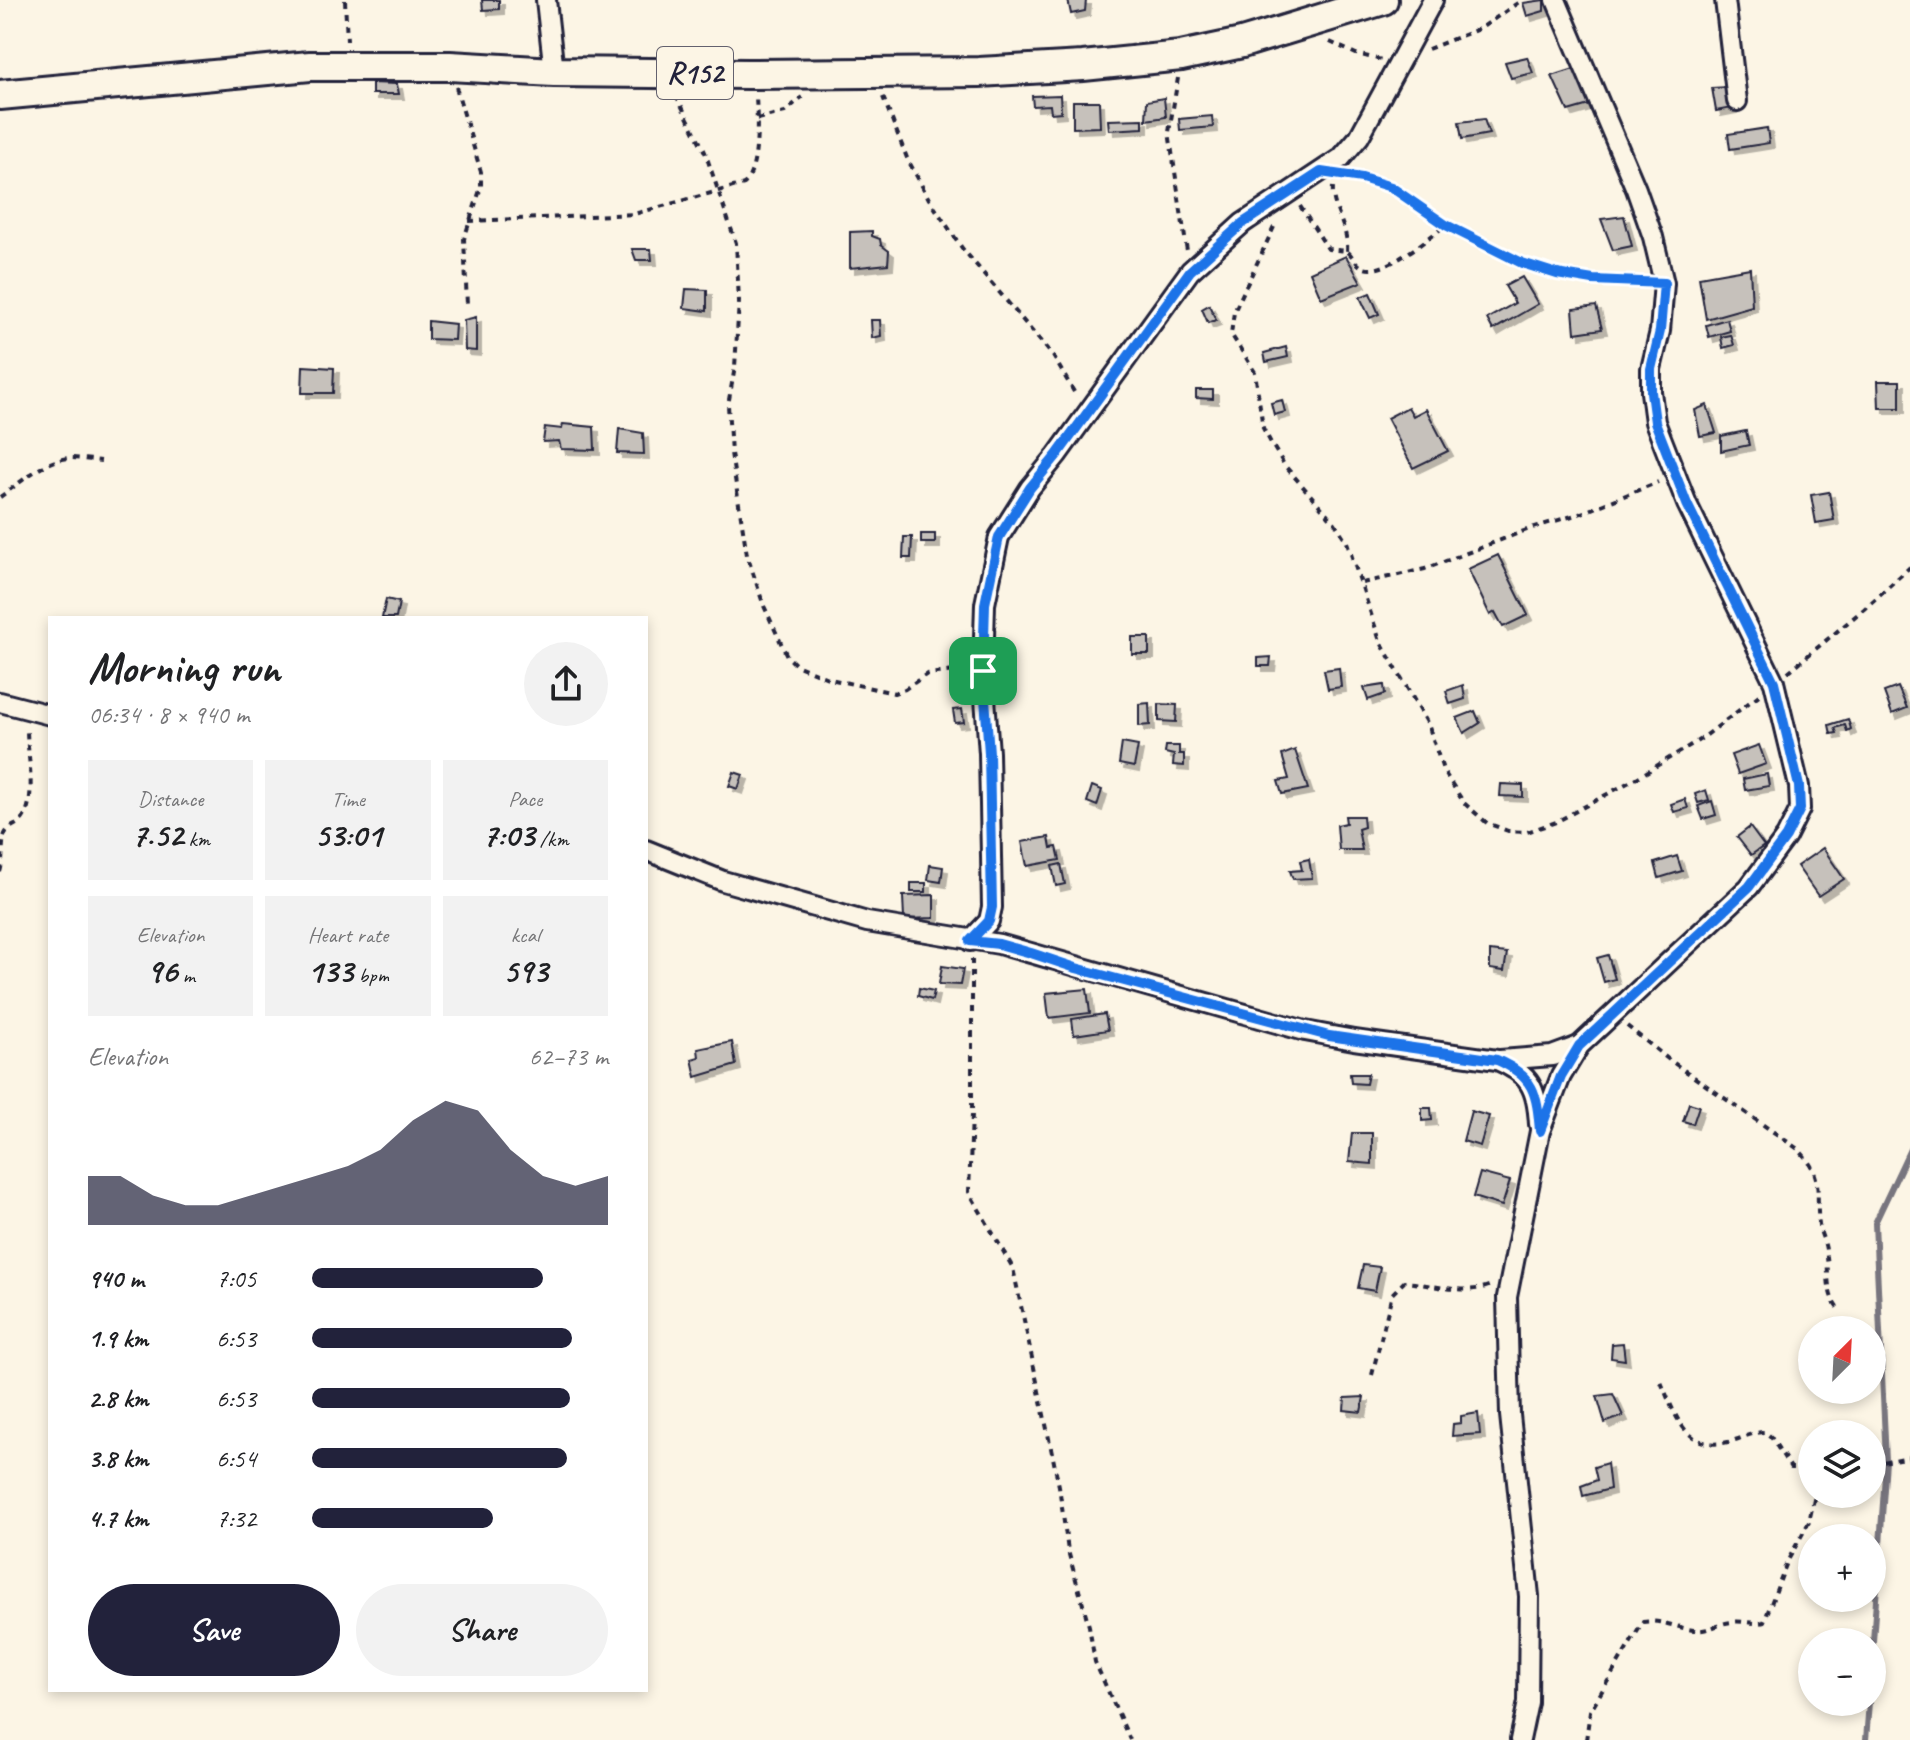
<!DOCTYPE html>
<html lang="en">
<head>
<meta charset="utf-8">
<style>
	:root { --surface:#fff; --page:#f2f2f2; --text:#202124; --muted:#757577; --accent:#22223b }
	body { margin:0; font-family:Caveat,sans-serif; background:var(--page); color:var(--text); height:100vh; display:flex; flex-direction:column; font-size:30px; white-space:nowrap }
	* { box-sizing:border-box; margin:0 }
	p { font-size:26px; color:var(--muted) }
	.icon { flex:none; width:44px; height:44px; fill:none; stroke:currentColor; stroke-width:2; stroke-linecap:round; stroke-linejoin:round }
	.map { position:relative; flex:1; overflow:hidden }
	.sheet { position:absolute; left:48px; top:616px; width:600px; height:1076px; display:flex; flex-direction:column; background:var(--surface); border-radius:0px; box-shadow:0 4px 12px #0003 }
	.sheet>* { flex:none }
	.needle { width:52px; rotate:24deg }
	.controls { position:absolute; left:1798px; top:1316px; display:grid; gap:16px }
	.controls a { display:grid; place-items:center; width:88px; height:88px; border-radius:50%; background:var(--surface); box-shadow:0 4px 12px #0003; font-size:40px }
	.pin { position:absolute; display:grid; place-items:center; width:68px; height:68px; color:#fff; margin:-34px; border-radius:16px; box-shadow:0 4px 12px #0006 }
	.round { display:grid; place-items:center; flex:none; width:84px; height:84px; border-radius:42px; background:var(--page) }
	.head { display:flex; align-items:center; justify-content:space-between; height:136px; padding:0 40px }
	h1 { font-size:44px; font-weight:700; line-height:60px }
	.metrics { display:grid; grid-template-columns:repeat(3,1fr); gap:12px; height:136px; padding:8px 40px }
	.metrics div { display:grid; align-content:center; border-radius:0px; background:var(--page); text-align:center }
	.metrics b { font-size:34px; font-weight:700 }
	.metrics small { font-size:22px; font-weight:400 }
	.metrics p { font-size:22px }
	.chart { height:224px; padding:16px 40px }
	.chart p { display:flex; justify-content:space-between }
	.chart svg { width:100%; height:144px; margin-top:8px; fill:var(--accent); opacity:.7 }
	.action { display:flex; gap:16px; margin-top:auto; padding:16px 40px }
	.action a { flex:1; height:92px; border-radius:48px; background:var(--accent); color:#fff; font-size:32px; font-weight:700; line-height:92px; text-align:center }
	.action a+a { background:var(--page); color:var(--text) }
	ul { padding:0 40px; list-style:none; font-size:26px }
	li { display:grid; grid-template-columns:128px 96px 1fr; align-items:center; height:60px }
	li i { height:20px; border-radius:10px; background:var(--accent) }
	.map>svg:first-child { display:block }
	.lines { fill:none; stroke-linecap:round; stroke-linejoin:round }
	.stream { stroke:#78757e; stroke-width:6 }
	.building { fill:#c6c1bb; stroke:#22223b; stroke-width:2; filter:url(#shadow) }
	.street-casing { stroke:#22223b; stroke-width:24 }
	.primary-casing { stroke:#22223b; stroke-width:34 }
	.path { stroke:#22223b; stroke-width:4; stroke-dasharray:6 6; stroke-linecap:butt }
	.street { stroke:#fcf5e5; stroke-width:18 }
	.primary { stroke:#fcf5e5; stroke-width:28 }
	.route-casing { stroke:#fff; stroke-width:16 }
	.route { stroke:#1a73e8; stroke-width:10 }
	.labels { text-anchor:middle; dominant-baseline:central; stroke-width:7; stroke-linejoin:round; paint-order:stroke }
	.shield { fill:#fcf5e5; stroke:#63616e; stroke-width:2 }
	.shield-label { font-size:30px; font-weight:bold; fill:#22223b }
</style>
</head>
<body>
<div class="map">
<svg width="1910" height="1740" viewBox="0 0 1910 1740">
	<defs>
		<filter id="shadow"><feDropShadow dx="5" dy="5" stdDeviation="0" flood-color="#0004"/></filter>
	</defs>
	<rect width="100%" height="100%" fill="#fcf5e5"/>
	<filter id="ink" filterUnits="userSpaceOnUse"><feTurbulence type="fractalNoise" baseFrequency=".0125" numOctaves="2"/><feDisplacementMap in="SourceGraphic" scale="16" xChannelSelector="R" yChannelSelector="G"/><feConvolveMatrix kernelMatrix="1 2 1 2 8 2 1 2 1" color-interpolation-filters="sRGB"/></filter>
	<g filter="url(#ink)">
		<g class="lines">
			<!-- stream -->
			<g class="stream">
				<path d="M1872,1655L1886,1461L1875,1223L1910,1149"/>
				<path d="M1866,1740L1869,1702"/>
			</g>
		</g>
		<!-- building -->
		<g class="building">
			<path d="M482,0H499V9L483,10Z"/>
			<path d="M1068,0H1086L1085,11L1071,14Z"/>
			<path d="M1544,0V11L1527,16L1523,3Z"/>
			<path d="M1527,57L1533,73L1511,78L1505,62Z"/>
			<path d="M1577,68L1589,105L1568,111L1552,76Z"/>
			<path d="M372,83L397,84L399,94H372Z"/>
			<path d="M1729,87L1732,108L1716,111L1712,88Z"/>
			<path d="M1060,95L1061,112L1051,113L1050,105L1033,106L1032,96Z"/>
			<path d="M1164,98L1166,117L1146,120L1147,101Z"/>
			<path d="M1073,101H1099L1100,127L1073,128Z"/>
			<path d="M1212,116L1213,127L1180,130L1179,119Z"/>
			<path d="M1143,119V128L1109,130L1108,120Z"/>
			<path d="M1484,119L1489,134L1462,139L1459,122Z"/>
			<path d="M1767,128L1769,143L1730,149L1728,134Z"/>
			<path d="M1624,216L1632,246L1613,250L1601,219Z"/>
			<path d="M872,231V236L880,239L881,245L889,251L888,264L850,268V232Z"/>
			<path d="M632,249H651L652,260H636Z"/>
			<path d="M1346,256L1361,282L1321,298L1310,272Z"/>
			<path d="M1750,268L1752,306L1706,319L1699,277Z"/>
			<path d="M1522,277L1538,304L1493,330L1487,319L1515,303L1505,286Z"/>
			<path d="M686,289L707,290V311L684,308Z"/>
			<path d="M1370,293L1379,314L1370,318L1360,297Z"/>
			<path d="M1209,305L1216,320L1208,323L1202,309Z"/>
			<path d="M1596,306L1602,329L1575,333L1573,309Z"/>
			<path d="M476,317V351L465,350L464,320Z"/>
			<path d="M1727,319L1730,331L1709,337L1706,325Z"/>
			<path d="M871,320H880L881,336L872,338Z"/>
			<path d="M428,321L455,324L454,340L428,339Z"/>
			<path d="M1731,335L1734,345L1723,348L1721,337Z"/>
			<path d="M1286,347L1288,357L1266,362L1264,353Z"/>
			<path d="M303,366L334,368L333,393H302Z"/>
			<path d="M1878,381H1900V408H1879Z"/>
			<path d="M1196,390H1213V399L1196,398Z"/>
			<path d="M1282,400L1285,412L1274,415L1271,403Z"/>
			<path d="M1707,405L1716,433L1700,436L1695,410Z"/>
			<path d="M1408,407L1413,416L1426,409L1448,451L1413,468L1387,418Z"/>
			<path d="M563,424L594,427L595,450L561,449L559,441L543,442L545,427L562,429Z"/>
			<path d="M619,429L643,433L644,454L617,453Z"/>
			<path d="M1746,431L1749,445L1721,451V436Z"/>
			<path d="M1829,492L1834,520L1816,523L1811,495Z"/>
			<rect x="921" y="534" width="14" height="9"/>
			<path d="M904,537H912L911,558H903Z"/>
			<path d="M1498,555L1528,615L1503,627L1495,612L1490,615L1468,569Z"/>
			<path d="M386,599L399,602L396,618H382Z"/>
			<rect x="1132" y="637" width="17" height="17"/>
			<path d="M1271,657L1270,666H1258V658Z"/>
			<path d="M1339,668L1341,687L1328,689L1324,670Z"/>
			<path d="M1384,685L1385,694L1368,700L1364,688Z"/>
			<path d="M1463,685L1465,699L1450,704L1446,691Z"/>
			<path d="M1898,687L1907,708L1892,714L1884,692Z"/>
			<path d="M1149,703L1150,725L1139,726V704Z"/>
			<path d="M1159,704L1177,705L1176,722L1159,721Z"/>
			<path d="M962,709L964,722L955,723L953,710Z"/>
			<path d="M1475,711L1480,723L1464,733L1457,718Z"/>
			<path d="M1848,719L1851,729L1847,731L1845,725L1835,728L1837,733L1831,734L1829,725Z"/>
			<path d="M1122,743L1138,746L1134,767L1119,764Z"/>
			<path d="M1759,745L1766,764L1738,774L1731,755Z"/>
			<path d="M1166,746H1179V754H1184V766L1173,765L1174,755L1165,753Z"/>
			<path d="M1295,750L1308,789L1282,794L1278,781L1289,779L1282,755Z"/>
			<path d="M734,772L743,775L738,789L729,786Z"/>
			<path d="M1767,774L1769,786L1745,790L1743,779Z"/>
			<path d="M1501,784L1523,785V797L1500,796Z"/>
			<path d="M1092,786L1102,790L1097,806L1087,802Z"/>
			<path d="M1706,790L1709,800L1698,803L1695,794Z"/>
			<path d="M1685,799L1688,808L1674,812L1671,804Z"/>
			<path d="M1712,801L1716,815L1703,819L1698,806Z"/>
			<path d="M1345,816H1363L1364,827L1358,829L1362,850H1339L1337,825L1346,823Z"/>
			<path d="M1750,827L1764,846L1751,855L1737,837Z"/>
			<path d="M1049,837L1051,848L1057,847L1060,860L1027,866L1022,842Z"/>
			<path d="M1823,848L1844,879L1818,896L1797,866Z"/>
			<path d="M1677,856L1682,871L1659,878L1655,863Z"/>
			<path d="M1309,859L1312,878L1293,879L1290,871L1302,870L1300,861Z"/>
			<path d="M1061,864L1065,884L1056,886L1052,866Z"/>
			<path d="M930,865L943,867L941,882L928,880Z"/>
			<rect x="911" y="883" width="15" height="9"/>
			<path d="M934,895V918L904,919L903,896Z"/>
			<path d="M1490,951L1507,953L1504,971L1490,969Z"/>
			<path d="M1608,955L1615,979L1604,982L1597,958Z"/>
			<path d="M942,966L963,969L960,985L939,984Z"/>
			<path d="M919,988L934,991L932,1000L918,996Z"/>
			<path d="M1087,989L1090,1013L1049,1018L1046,993Z"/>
			<path d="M1105,1014L1108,1030L1074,1035L1072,1019Z"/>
			<path d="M732,1042L736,1065L696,1077L692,1059L699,1057L698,1049Z"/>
			<path d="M1350,1074H1368L1366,1084L1351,1083Z"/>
			<path d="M1689,1103L1699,1106L1693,1124L1683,1121Z"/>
			<path d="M1422,1108H1431L1432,1120L1422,1121Z"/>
			<path d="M1471,1111L1489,1116L1480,1146L1463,1141Z"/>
			<path d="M1352,1133H1372V1164L1349,1162Z"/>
			<path d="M1480,1173L1510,1181L1502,1206L1473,1197Z"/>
			<path d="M1363,1265L1380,1267L1375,1291L1358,1288Z"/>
			<path d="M1623,1343L1625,1360L1611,1358L1612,1344Z"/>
			<path d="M1613,1394L1623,1416L1605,1423L1597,1396Z"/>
			<path d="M1364,1397L1361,1412L1344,1410L1345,1398Z"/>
			<path d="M1478,1413L1480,1434L1452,1436L1453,1424L1461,1423V1416Z"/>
			<path d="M1607,1463L1610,1489L1583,1496L1581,1486L1597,1480L1594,1467Z"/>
		</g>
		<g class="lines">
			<defs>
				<g id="street">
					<path d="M546,0L554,72"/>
					<path d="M1725,0L1737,101"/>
					<path d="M0,702L50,715"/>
					<path d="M646,850L723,881L867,922L999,944L1305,1031L1354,1040L1497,1060C1530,1074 1537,1088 1539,1124"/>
					<path d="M970,941L989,921L992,907L989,753L983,671L985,604L999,537L1030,488L1057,455L1190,271L1243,223L1341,158L1359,137L1433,0"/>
					<path d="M1500,1060L1552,1056L1579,1046"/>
					<path d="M1520,1740L1528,1702L1529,1596L1510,1415L1507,1297L1540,1131L1561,1076L1579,1046L1749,887L1786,837L1800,809L1799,786L1774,682L1687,504L1655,422L1651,392V369L1660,331L1664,283L1653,237L1636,189L1556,0"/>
				</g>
				<path id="primary" d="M0,95L310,66H450L554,72L754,74L979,72L1083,66L1181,56L1242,43L1383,0"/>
			</defs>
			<!-- street casing -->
			<use href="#street" class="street-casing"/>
			<!-- primary casing -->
			<use href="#primary" class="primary-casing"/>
			<!-- path -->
			<g class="path">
				<path d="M345,0L347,41"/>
				<path d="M1330,42L1356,54L1382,60"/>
				<path d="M1428,49L1481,28L1522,0"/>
				<path d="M1178,78L1169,132L1187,251"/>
				<path d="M456,87L481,172V187L464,239L467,305"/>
				<path d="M676,95L705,152L736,243L739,301L735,367L728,405L731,453L747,555L764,606L787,656L796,665L830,679L894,693L905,689L927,674L964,670"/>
				<path d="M883,97L907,158L929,199L962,248L1053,356L1077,397"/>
				<path d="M757,119L785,112L802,97"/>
				<path d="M1347,176C1394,181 1407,202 1445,224C1480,245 1519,265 1558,274C1587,281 1616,280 1645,282"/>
				<path d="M1333,187C1331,209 1349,227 1347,251"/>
				<path d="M1300,206L1328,249L1347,251C1353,256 1356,265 1364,268C1385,276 1429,237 1446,225"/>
				<path d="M469,221L634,214L744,184C760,169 757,118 756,96"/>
				<path d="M1274,227L1234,312L1231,334L1255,372L1263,428L1271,443L1285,466L1335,523L1347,542L1380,641L1428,724L1443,770L1464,803L1487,823L1508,831L1527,832L1556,822L1635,779L1704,737L1759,695"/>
				<path d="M0,497C20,483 43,461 68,458C79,458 90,460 101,461"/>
				<path d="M1362,583L1425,569L1532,528L1579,514L1658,482"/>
				<path d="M1788,672L1864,609L1910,567"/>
				<path d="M0,872C4,860 1,845 5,834C9,825 19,826 24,817C37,793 27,755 27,729"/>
				<path d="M972,959V1114L969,1192L1013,1268L1059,1486L1068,1551L1089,1626L1095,1662L1130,1740"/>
				<path d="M1627,1026L1668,1059L1798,1149C1825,1177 1815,1190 1819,1225C1820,1234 1825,1241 1826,1250C1830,1271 1824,1294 1840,1311"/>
				<path d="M1372,1375L1392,1294L1404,1282C1431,1284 1467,1296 1491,1285"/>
				<path d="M1661,1382C1675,1414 1685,1452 1728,1442C1741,1439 1752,1432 1765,1432L1771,1437L1791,1468H1812"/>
				<path d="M1872,1464L1910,1457"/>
				<path d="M1586,1740L1590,1711L1643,1622C1660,1619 1677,1628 1694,1630C1709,1632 1718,1623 1732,1622C1743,1620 1754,1625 1764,1622L1787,1562L1809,1522L1815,1494"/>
			</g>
			<!-- street -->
			<use href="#street" class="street"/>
			<!-- primary -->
			<use href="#primary" class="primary"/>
		</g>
	</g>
	<g class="lines" filter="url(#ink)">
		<defs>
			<path id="route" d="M1321,172L1362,178L1391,187L1446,225L1522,263L1557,274L1593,280L1664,283L1660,331L1651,369V392L1655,422L1687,504L1774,682L1799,786L1800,809L1786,837L1749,887L1579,1046L1561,1076L1540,1131C1537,1093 1534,1076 1497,1060L1329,1036L1076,968L1031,953L999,944L970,941L989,921L992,907L989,753L983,671L985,604L999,537L1030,488L1057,455L1190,271L1243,223Z"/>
		</defs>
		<!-- route casing -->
		<use href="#route" class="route-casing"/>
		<!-- route -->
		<use href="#route" class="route"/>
	</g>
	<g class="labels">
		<!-- shield labels -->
		<rect class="shield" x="657" y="47" width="76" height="52" rx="6"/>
		<g class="shield-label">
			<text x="695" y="73">R152</text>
		</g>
	</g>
</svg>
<div class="controls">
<a><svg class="needle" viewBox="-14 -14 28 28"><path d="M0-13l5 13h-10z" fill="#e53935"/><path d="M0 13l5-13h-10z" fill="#757577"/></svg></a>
<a><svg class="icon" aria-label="layers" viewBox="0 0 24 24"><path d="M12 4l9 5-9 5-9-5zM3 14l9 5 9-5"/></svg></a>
<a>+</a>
<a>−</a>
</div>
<div class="pin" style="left:983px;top:671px;background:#1e9e55"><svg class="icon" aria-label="arrive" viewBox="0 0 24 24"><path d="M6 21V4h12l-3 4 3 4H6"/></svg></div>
<section class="sheet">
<div class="head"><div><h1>Morning run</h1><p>06:34 · 8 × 940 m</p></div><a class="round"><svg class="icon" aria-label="share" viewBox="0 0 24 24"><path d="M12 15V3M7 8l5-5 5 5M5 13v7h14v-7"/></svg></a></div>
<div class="metrics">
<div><p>Distance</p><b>7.52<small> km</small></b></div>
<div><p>Time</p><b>53:01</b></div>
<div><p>Pace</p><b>7:03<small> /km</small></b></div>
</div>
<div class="metrics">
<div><p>Elevation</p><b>96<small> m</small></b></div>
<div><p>Heart rate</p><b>133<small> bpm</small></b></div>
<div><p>kcal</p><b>593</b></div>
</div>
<div class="chart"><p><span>Elevation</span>62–73 m</p>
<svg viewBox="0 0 160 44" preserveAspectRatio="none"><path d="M0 44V29L10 29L20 35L30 38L40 38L50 35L60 32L70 29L80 26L90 21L100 12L110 6L120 9L130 21L140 29L150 32L160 29V44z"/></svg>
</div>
<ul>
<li><b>940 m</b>7:05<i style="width:78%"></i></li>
<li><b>1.9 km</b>6:53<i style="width:88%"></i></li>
<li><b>2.8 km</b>6:53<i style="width:87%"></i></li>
<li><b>3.8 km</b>6:54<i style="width:86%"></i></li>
<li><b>4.7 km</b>7:32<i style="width:61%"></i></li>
</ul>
<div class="action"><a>Save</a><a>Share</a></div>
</section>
</div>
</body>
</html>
